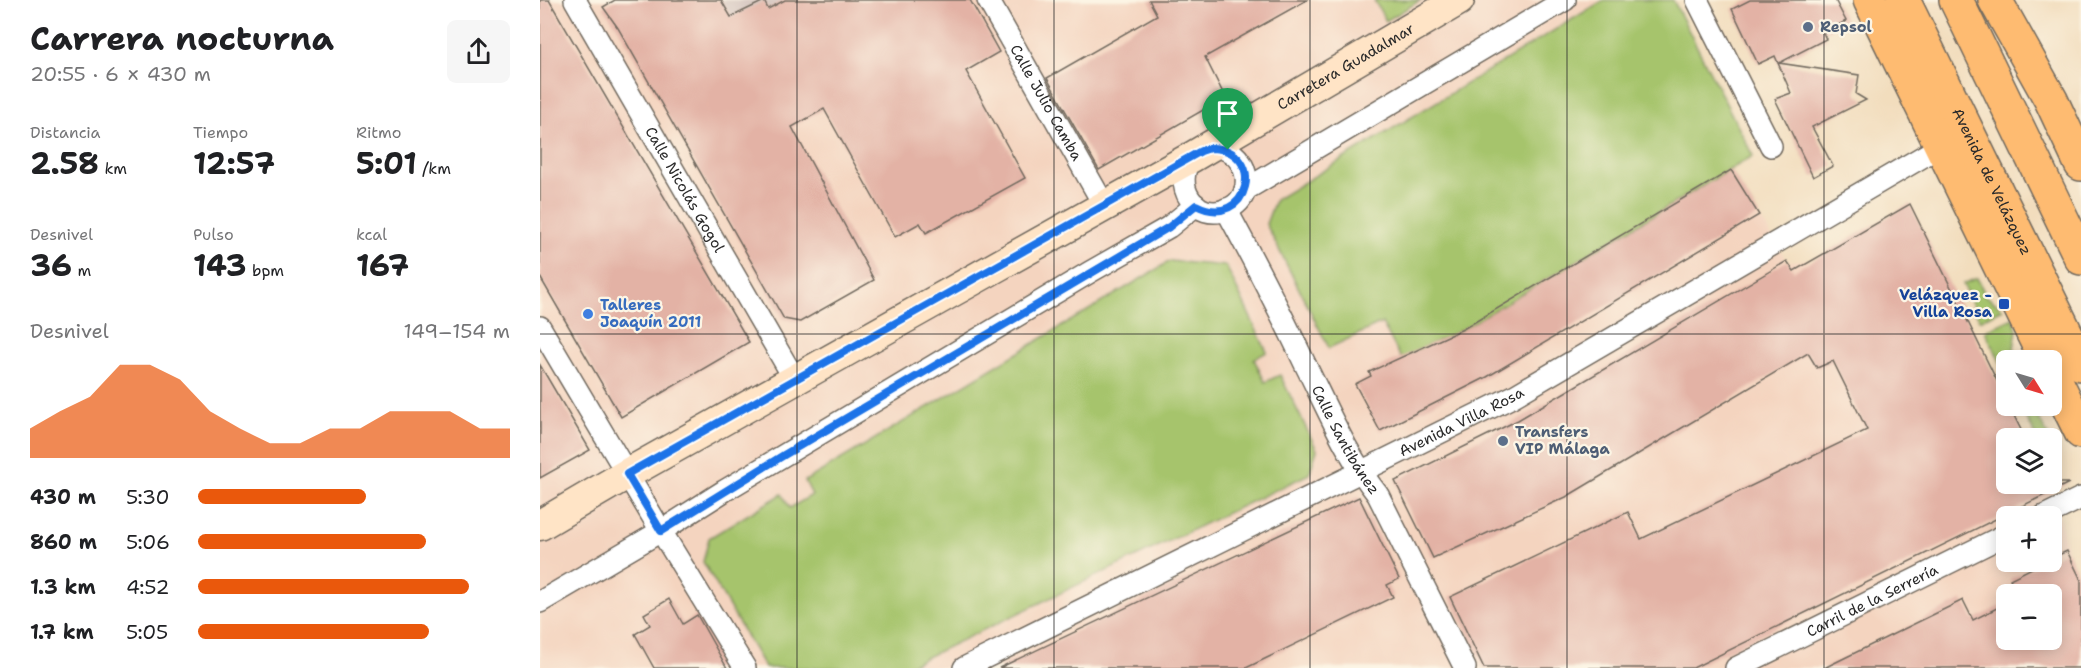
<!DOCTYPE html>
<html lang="es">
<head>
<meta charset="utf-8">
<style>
	:root { --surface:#fff; --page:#f6f6f6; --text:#202124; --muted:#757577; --accent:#ea580c }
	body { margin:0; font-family:"Shantell Sans",sans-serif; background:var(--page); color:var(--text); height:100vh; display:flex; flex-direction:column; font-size:22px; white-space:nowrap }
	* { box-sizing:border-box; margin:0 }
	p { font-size:20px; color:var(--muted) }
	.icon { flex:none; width:33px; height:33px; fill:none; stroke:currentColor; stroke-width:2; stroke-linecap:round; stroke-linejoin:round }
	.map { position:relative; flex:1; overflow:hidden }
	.panel { display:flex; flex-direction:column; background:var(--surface); width:540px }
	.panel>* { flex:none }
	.needle { width:39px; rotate:127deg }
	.buttons { position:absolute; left:1456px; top:350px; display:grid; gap:12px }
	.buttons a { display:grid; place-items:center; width:66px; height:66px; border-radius:9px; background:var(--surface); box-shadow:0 3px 15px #0003; font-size:30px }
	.pin { position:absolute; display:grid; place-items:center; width:51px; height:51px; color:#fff; margin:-62px -26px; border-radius:50% 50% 50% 0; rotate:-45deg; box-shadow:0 0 6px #0007 }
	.pin .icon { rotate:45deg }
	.round { display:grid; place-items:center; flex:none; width:63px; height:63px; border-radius:9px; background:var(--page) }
	.summary { display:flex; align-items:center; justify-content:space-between; height:102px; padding:0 30px }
	h1 { font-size:33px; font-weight:700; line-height:45px }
	.figures { display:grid; grid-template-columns:repeat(3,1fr); gap:9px; height:102px; padding:6px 30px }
	.figures div { display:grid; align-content:center }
	.figures b { font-size:30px; font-weight:700 }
	.figures small { font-size:16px; font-weight:400 }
	.figures p { font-size:16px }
	.chart { height:168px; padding:12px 30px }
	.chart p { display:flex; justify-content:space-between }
	.chart svg { width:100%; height:108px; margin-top:6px; fill:var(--accent); opacity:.7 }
	ul { padding:0 30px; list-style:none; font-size:20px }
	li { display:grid; grid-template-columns:96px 72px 1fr; align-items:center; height:45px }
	li i { height:15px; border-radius:8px; background:var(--accent) }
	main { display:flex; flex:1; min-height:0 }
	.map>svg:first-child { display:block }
	.built { fill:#f4d4bf; fill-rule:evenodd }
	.industrial { fill:#d0c0bb }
	.green { fill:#a6c46c; stroke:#68784c; stroke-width:1.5 }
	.building { fill:#e3b2a5 }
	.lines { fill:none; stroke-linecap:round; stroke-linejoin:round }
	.street-casing { stroke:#71695e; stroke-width:24 }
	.secondary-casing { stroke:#71695e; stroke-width:33 }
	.highway-casing { stroke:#71695e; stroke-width:36 }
	.street { stroke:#fff; stroke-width:21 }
	.secondary { stroke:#ffe4c6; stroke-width:30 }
	.highway { stroke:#febb71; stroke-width:33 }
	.route-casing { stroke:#fff; stroke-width:12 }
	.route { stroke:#1a73e8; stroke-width:8 }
	.grid { fill:none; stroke:#2b2b2b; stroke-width:1.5; stroke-opacity:0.55 }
	.service-dot { fill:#5c6f8a; stroke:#fcf5e5; stroke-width:2 }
	.transit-dot { fill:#1a4fb4; stroke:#fcf5e5; stroke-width:2 }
	.shop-dot { fill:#3f7fe0; stroke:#fcf5e5; stroke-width:2 }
	.labels { text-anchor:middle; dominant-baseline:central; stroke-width:4.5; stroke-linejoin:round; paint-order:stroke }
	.service-label { font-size:15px; font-weight:bold; fill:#4e5e75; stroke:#fcf5e5; text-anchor:start }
	.street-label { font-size:15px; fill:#2b2b2b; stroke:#fcf5e5 }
	.transit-label { font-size:15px; font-weight:bold; fill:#164399; stroke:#fcf5e5; text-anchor:end }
	.shop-label { font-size:15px; font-weight:bold; fill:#366cbe; stroke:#fcf5e5; text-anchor:start }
</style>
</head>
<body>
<main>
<section class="panel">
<div class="summary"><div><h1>Carrera nocturna</h1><p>20:55 · 6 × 430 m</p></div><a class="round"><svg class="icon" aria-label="share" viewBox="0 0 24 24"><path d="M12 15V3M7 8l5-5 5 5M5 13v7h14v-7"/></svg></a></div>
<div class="figures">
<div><p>Distancia</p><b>2.58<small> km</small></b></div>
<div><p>Tiempo</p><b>12:57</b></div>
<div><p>Ritmo</p><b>5:01<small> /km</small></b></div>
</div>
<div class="figures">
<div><p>Desnivel</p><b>36<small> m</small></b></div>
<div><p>Pulso</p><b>143<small> bpm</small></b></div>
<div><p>kcal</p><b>167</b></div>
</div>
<div class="chart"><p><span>Desnivel</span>149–154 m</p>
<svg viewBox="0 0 160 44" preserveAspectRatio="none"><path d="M0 44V32L10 25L20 19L30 6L40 6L50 12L60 25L70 32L80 38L90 38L100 32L110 32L120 25L130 25L140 25L150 32L160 32V44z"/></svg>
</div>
<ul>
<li><b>430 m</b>5:30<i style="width:54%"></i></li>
<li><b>860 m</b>5:06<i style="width:73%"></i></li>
<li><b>1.3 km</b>4:52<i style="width:87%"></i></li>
<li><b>1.7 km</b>5:05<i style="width:74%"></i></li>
</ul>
</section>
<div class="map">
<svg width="1541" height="668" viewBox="0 0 1541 668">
	<rect width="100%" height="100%" fill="#fcf5e5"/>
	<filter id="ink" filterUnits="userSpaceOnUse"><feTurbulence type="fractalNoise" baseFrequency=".0167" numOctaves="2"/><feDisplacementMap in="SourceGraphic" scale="12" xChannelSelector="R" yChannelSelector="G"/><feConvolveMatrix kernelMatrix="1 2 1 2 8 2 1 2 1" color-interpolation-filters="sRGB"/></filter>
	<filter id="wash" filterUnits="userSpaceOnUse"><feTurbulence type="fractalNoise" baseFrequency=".008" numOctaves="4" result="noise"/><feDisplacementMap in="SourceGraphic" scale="24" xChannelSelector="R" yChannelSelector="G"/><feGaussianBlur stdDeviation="1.35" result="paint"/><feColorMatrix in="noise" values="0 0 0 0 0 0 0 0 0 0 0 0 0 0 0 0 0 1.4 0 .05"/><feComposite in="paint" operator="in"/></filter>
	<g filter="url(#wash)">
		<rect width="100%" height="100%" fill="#f2ddbd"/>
		<!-- built -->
		<path class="built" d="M0,0H181L191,17L224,1L245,0H1133L1213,156L1191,170L1247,261L1272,260L1370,204L1467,402V483H1510L1513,491L1527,551L1541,580V668H0ZM1467,516H1512V561H1467ZM1467,594H1512V639H1467Z"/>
		<!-- industrial -->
		<path class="industrial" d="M181,0H245L228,9L224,1L191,17Z"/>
		<!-- green -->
		<g class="green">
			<path d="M834,0H881L846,21Z"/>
			<path d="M1064,0H1133L1213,156L923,329L861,358L842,323L789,348L726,224L735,200Z"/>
			<path d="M630,261L686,266L727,352L714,359L725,382L740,375L777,450L769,474L364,668H225L163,562L169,538L242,494L250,508L272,495L265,481Z"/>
			<path d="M1437,278L1446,296L1463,309L1440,320L1423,284Z"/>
			<path d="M1473,318L1477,330L1472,360H1467V375L1445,331Z"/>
			<path d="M1482,405H1492L1509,438H1497L1481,407Z"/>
		</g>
		<g id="blocks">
			<!-- building -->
			<g class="building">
				<path d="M0,0H9L209,342L81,417L0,277Z"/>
				<path d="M75,0H181L191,17L224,1L228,9L245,0H430L459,52L426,71L485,178L386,233L380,223L355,237L284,109L252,127L334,280L260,322L244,319L78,28L63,7Z"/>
				<path d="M609,0H767L665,57L686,99L671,108L670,106L559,170L507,78L617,15Z"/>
				<path d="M1210,0H1295L1306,21L1283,33L1286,39L1239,63L1319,75L1316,94L1326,100L1272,127L1293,166L1273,177L1235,99L1251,93L1235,56L1218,64L1192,9Z"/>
				<path d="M1191,170L1219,215L947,377L840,431L815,384L831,376L829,372L923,329Z"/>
				<path d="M1370,204L1485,438H1467V483H1529L1153,668H944L910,597L1088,512L1101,539L1327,430L1293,361L1277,368L1268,353L1026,497L893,558L855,481L978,420L1247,261L1254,271Z"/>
				<path d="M0,365L50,450L0,478Z"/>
				<path d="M819,497L859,579L847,585L853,597L706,668H459Z"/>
				<path d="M1527,551L1541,580V668H1284L1423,600L1433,620L1467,603V639H1512V594H1479L1470,579L1506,561H1512V558Z"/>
				<path d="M129,599L143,624L157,615L187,668H114L95,634L110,625L104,614Z"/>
			</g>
		</g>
	</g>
	<g filter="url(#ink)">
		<use href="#blocks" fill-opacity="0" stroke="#71695e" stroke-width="1.5"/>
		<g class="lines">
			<defs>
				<g id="street">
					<path id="s1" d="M35,0L255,380"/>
					<path id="s2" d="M448,0L564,205"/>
					<path d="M1157,0L1231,146"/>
					<path d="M652,157C631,185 655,223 688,209C724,193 702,137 664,149"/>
					<path d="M705,190L1025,0"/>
					<path id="s3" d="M686,209C714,261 741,313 766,366C788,410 807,456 838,495L925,668"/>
					<path d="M0,327L121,531L205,668"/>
					<path d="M1504,516L1541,498"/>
					<path d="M0,602L121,531L184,491L550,272L629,227L656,205"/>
					<path id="s4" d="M424,668L972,397L1401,146"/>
					<path id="s5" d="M1196,668L1467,534"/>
				</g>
				<g id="secondary">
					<path id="s6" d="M0,525L87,474L652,157L919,0"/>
				</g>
				<g id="highway">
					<path d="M1330,0L1506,360"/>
					<path id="s7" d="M1363,0L1541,364"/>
					<path d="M1416,0L1541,258"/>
					<path d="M1455,0L1511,100L1541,164"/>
					<path d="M1512,373L1541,432"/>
				</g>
			</defs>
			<!-- street casing -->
			<use href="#street" class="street-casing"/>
			<!-- secondary casing -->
			<use href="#secondary" class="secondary-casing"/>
			<!-- highway casing -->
			<use href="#highway" class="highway-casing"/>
			<!-- street -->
			<use href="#street" class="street"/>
			<!-- secondary -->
			<use href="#secondary" class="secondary"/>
			<!-- highway -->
			<use href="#highway" class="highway"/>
		</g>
	</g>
	<g class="lines" filter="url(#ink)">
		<defs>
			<path id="route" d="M670,148C729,148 709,232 656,205L629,227L244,455L121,531L87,474L661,151Z"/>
		</defs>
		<!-- route casing -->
		<use href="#route" class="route-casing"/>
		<!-- route -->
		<use href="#route" class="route"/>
	</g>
	<!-- grid -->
	<path class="grid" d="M257,0V668M514,0V668M770,0V668M1027,0V668M1284,0V668M0,334H1541"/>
	<!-- markers -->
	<g class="service-dot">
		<circle cx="1268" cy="27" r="6"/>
		<circle cx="963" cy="441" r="6"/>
	</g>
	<rect class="transit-dot" x="1458" y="298" width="12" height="12" rx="3"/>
	<circle class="shop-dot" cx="48" cy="314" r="6"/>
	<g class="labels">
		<!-- service labels -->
		<g class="service-label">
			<text x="1280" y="27">Repsol</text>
			<text x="975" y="432">Transfers<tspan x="975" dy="17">VIP Málaga</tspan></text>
		</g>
		<!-- street labels -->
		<g class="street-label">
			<text stroke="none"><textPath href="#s6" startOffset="927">Carretera Guadalmar</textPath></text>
			<text stroke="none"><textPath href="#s2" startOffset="118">Calle Julio Camba</textPath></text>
			<text stroke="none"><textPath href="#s7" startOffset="202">Avenida de Velázquez</textPath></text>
			<text stroke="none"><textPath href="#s1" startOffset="219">Calle Nicolás Gogol</textPath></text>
			<text stroke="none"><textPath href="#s4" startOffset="555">Avenida Villa Rosa</textPath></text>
			<text stroke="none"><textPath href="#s3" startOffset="260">Calle Santibánez</textPath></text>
			<text stroke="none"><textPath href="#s5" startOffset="152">Carril de la Serrería</textPath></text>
		</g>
		<!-- transit labels -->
		<g class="transit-label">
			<text x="1452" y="295">Velázquez -<tspan x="1452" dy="17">Villa Rosa</tspan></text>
		</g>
		<!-- shop labels -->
		<g class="shop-label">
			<text x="60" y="305">Talleres<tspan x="60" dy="17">Joaquín 2011</tspan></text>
		</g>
	</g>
</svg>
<div class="buttons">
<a><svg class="needle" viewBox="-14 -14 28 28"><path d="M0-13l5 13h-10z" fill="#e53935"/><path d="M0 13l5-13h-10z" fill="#757577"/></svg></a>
<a><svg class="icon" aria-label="layers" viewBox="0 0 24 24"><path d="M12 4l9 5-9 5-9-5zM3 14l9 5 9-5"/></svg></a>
<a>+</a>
<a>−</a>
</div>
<div class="pin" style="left:688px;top:150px;background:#1e9e55"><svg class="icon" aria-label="arrive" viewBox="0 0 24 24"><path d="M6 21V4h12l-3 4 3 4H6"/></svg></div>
</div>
</main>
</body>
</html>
